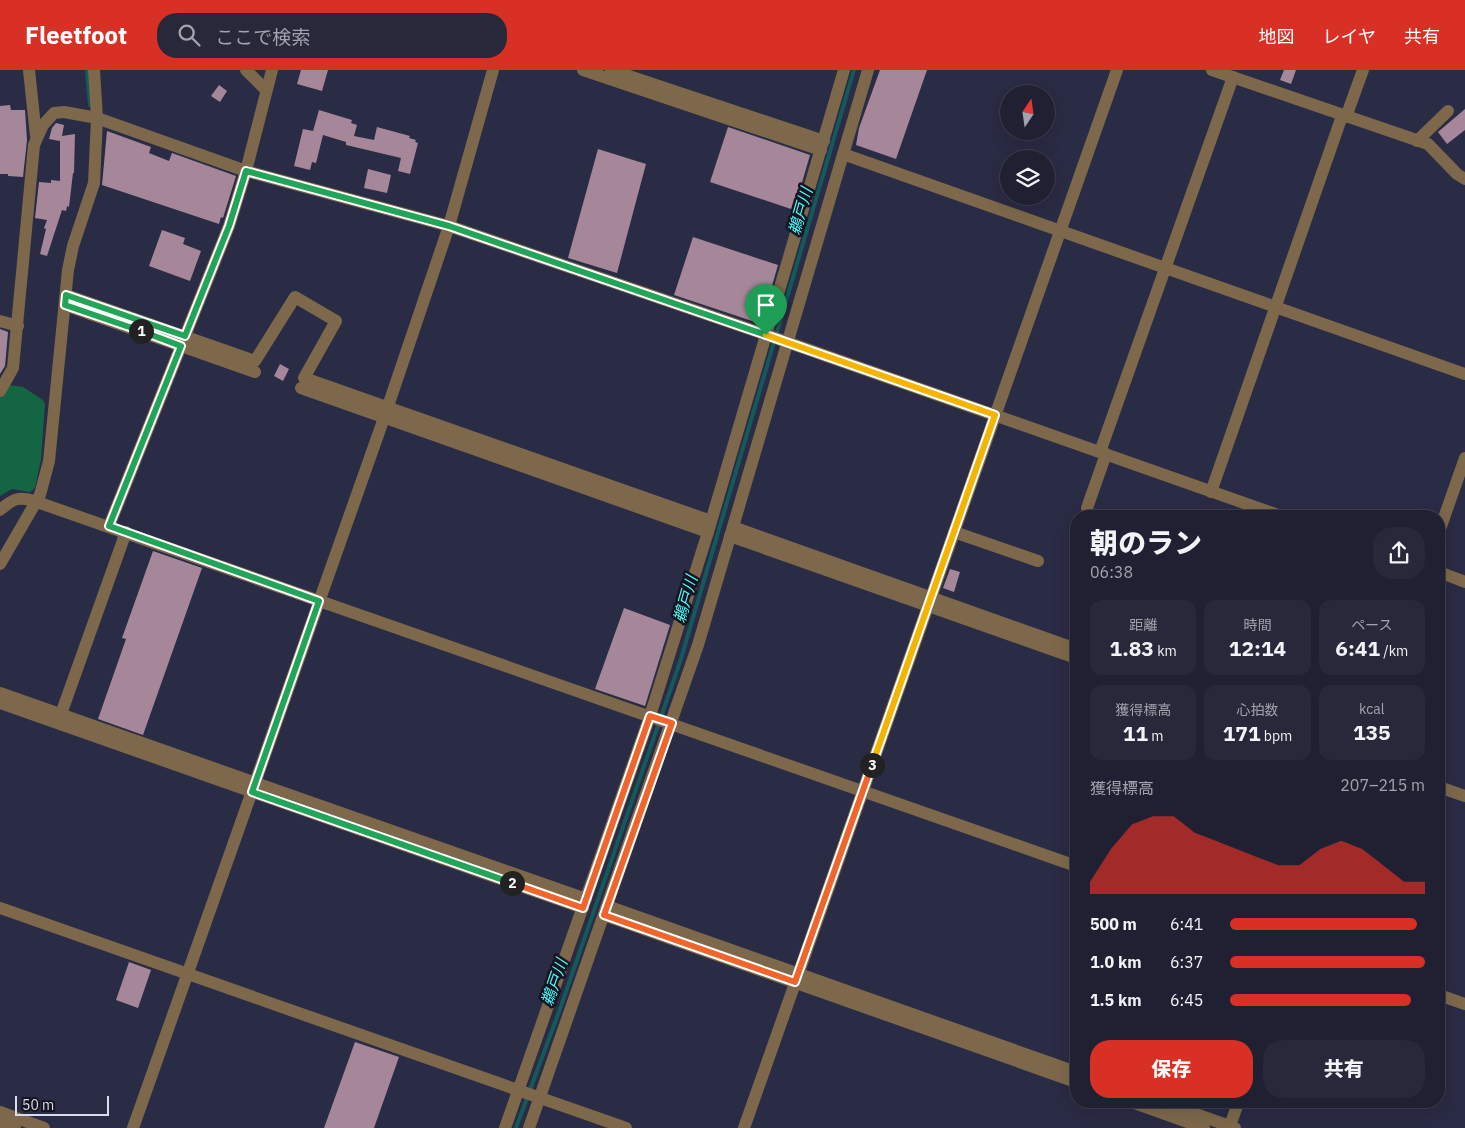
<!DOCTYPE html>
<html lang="ja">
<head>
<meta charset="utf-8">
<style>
	:root { --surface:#202033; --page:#28283b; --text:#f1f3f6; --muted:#a2a3ac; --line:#3d3e4e; --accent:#d93025 }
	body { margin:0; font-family:"IBM Plex Sans","Noto Sans JP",sans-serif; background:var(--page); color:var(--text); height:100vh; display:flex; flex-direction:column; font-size:19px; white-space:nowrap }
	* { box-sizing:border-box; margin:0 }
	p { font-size:16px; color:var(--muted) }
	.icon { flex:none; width:28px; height:28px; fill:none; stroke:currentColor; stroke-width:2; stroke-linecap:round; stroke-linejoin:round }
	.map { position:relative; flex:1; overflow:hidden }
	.panel { position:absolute; left:1070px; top:440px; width:375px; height:598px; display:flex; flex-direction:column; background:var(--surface); border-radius:20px; box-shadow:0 5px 20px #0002,0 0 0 1px var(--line) }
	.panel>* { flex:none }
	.needle { width:32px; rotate:13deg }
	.tools { position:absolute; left:1000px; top:15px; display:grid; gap:10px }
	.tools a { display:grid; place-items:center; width:55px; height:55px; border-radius:50%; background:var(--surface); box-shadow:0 5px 20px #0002,0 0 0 1px var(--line); font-size:25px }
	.scale { position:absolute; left:15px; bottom:12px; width:94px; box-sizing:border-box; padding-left:5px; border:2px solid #dadbec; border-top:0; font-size:14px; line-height:18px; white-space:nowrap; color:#dadbec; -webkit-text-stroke:4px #141520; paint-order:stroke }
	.pin { position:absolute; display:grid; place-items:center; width:42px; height:42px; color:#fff; margin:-51px -21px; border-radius:50% 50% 50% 0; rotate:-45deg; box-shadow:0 0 5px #0007 }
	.pin .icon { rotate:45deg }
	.km { position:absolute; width:25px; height:25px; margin:-12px; border-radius:50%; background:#222; color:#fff; font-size:14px; line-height:25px; text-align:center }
	.round { display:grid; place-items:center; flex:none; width:52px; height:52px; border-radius:20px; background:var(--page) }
	.overview { display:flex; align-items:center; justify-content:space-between; height:85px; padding:0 20px }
	h1 { font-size:28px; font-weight:800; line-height:38px }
	.metrics { display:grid; grid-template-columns:repeat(3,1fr); gap:8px; height:85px; padding:5px 20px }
	.metrics div { display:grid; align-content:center; border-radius:12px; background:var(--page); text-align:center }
	.metrics b { font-size:21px; font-weight:800 }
	.metrics small { font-size:14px; font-weight:400 }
	.metrics p { font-size:14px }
	.chart { height:140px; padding:10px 20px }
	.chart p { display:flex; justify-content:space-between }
	.chart svg { width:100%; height:90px; margin-top:5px; fill:var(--accent); opacity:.7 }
	.cta { display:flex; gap:10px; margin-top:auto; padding:10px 20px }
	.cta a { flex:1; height:58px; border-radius:20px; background:var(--accent); color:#fff; font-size:20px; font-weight:800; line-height:58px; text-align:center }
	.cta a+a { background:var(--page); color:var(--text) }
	ul { padding:0 20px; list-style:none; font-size:16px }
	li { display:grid; grid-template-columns:80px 60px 1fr; align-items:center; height:38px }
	li i { height:12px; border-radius:6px; background:var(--accent) }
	header { display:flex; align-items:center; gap:30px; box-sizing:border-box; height:70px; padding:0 25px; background:var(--accent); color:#fff }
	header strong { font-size:24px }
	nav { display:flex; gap:28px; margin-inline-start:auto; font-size:18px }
	.search { width:350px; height:45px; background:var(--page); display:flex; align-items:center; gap:12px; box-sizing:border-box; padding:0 18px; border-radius:20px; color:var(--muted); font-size:19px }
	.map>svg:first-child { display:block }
	.green { fill:#146543 }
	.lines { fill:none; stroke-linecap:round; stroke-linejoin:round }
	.stream { stroke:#125a5b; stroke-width:4 }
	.building { fill:#a6879a }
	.minor { stroke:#7d684b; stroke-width:12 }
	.split-1-casing { stroke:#fff; stroke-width:10 }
	.split-2-casing { stroke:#fff; stroke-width:10 }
	.split-3-casing { stroke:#fff; stroke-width:10 }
	.split-4-casing { stroke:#fff; stroke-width:10 }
	.split-1 { stroke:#22a559; stroke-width:6 }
	.split-2 { stroke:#22a559; stroke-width:6 }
	.split-3 { stroke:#f0652b; stroke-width:6 }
	.split-4 { stroke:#f5b400; stroke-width:6 }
	.labels { text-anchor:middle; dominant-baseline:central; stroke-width:5; stroke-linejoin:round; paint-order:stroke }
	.water-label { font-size:16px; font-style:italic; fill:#47fdfe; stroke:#141520 }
</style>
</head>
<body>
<header>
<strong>Fleetfoot</strong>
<div class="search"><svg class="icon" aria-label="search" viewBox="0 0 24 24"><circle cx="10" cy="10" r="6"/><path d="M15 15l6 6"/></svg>ここで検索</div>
<nav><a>地図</a><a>レイヤ</a><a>共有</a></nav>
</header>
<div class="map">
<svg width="1465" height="1058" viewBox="0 0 1465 1058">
	<rect width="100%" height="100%" fill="#2a2b44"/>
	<!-- green -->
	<path class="green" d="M9,315L23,317L43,330L45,334L41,389L35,418L30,422L12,419L0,426V328Z"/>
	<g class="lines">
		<!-- stream -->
		<g class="stream">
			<path d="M87,0L90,35"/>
			<path d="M1281,441L1297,446"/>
			<path d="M516,1058L561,936L680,592L854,0"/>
		</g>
	</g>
	<!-- building -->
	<g class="building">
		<path d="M301,0H328L322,21L297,14Z"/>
		<path d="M880,0H927L896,89L856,75L859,58Z"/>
		<path d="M1284,0H1296L1291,14L1280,10Z"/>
		<path d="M219,15L227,21L220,32L211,26Z"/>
		<path d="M10,35L11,40H25L27,70L23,107L8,106V104H0V36Z"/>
		<path d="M1465,39V60L1447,74L1438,62Z"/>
		<path d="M319,40L352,50L351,53L357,55L354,66L374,70L377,57L410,66L409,68L416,70L415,72L418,73L410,104L398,101L401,88L346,75V72L323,65L316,93L312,92L310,100L294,96L303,59L313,61Z"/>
		<path d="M56,53L64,55L62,66L75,64L74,103H73L69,137L67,136L66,141L62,140L47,186L40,184L46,159L44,158L47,150L35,148L39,112L51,113V110L60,111V71L49,69L52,58Z"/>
		<path d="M728,57L810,85L794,140L710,112Z"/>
		<path d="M107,61L151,77L149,83L169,91L172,83L236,106L223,148L221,147L219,154L102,115Z"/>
		<path d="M598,79L646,94L617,203L568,188Z"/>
		<path d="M368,99L391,105L387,123L364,118Z"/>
		<path d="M162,160L185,168L183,174L201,181L190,211L149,196Z"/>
		<path d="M693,167L778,195L761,254L674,225Z"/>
		<path d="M0,259L8,262L5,296L0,304Z"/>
		<path d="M280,294L289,299L283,311L274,306Z"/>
		<path d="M153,481L202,498L143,665L98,649L126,569L122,568Z"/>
		<path d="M950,499L960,502L954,522L943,518Z"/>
		<path d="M624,538L670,555L645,636L595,619Z"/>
		<path d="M129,892L151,900L138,938L116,930Z"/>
		<path d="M355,972L399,987L374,1058H324Z"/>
	</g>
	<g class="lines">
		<!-- minor -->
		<g class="minor">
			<path d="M29,0L36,66"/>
			<path d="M246,0L266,20"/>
			<path d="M583,0L821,80"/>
			<path d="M611,0L824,71"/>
			<path d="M1212,0L1428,74L1457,104L1465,109"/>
			<path d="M1346,47L1363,0"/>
			<path d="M1417,71L1448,41"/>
			<path d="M843,84L1465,304"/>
			<path d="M66,225L255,291L295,227L336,251L304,308L711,451"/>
			<path d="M65,235L255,302"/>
			<path d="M0,251L18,256"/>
			<path d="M301,318L708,462"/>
			<path d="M0,321L13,298L34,75L43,55L54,43L64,42L97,48L246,101L449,156L767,265L1281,446"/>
			<path d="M1100,382L1233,7"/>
			<path d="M1211,422L1342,46"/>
			<path d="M1087,438L1106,384"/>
			<path d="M0,440C14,428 19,426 37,432L1076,796"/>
			<path d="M109,456L229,156L246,101L272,0"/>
			<path d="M733,457L1076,579"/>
			<path d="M954,462L1038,491"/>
			<path d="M1439,462L1465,388"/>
			<path d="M730,466L1076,588"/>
			<path d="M0,494L40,425L49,391L68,200L73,176L94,113L97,48L94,0"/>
			<path d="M1439,502L1465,512"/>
			<path d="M0,623L586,829"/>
			<path d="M0,633L583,838"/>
			<path d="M61,644L126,462"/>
			<path d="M1439,717L1465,726"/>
			<path d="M607,836L1076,1002"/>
			<path d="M0,838L626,1058"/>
			<path d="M604,845L1076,1012"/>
			<path d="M1439,925L1465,934"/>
			<path d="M1129,1031L1204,1058"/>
			<path d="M1159,1031L1235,1058"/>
			<path d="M0,1042L44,1058"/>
			<path d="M0,1053L15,1058"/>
			<path d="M133,1058L384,348L449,156L493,0"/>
			<path d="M505,1058L650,646L708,462L844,0"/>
			<path d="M529,1058L698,575L868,0"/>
			<path d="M744,1058L1117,0"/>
			<path d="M1229,1058L1239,1031"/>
		</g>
	</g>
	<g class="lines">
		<defs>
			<path id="split-1" d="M141,261L65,235L66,225L185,266L229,156L246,101L449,156L766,265"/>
			<path id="split-2" d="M141,261L181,276L109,456L319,531L252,722L512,813"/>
			<path id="split-3" d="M512,813L583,838L650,646L672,653L604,845L795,912L872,695"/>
			<path id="split-4" d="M766,265L995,345L872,695"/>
		</defs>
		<!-- split-1 casing -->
		<use href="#split-1" class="split-1-casing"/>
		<!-- split-2 casing -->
		<use href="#split-2" class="split-2-casing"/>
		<!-- split-3 casing -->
		<use href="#split-3" class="split-3-casing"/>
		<!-- split-4 casing -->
		<use href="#split-4" class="split-4-casing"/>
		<!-- split-1 -->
		<use href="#split-1" class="split-1"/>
		<!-- split-2 -->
		<use href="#split-2" class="split-2"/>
		<!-- split-3 -->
		<use href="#split-3" class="split-3"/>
		<!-- split-4 -->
		<use href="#split-4" class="split-4"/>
	</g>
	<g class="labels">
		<!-- water labels -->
		<g class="water-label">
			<text transform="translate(800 141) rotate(-74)">鵜戸川</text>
			<text transform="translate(685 529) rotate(-74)">鵜戸川</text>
			<text transform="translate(554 912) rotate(-71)">鵜戸川</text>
		</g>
	</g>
</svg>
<div class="tools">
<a><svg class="needle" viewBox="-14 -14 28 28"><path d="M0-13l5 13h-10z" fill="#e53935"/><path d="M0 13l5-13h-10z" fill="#a2a3ac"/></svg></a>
<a><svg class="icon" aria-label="layers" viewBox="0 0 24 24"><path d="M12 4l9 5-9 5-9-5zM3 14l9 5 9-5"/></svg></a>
</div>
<div class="scale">50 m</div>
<div class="pin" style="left:766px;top:265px;background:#1e9e55"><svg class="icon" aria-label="arrive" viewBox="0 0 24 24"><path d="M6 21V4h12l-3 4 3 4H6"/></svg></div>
<b class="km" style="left:141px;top:261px">1</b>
<b class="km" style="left:512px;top:813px">2</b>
<b class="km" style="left:872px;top:695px">3</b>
<section class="panel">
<div class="overview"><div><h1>朝のラン</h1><p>06:38</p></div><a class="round"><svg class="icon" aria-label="share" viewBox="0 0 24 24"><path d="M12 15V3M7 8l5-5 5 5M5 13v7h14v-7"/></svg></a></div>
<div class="metrics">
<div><p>距離</p><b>1.83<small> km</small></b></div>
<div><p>時間</p><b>12:14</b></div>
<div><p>ペース</p><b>6:41<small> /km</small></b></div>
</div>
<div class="metrics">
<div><p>獲得標高</p><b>11<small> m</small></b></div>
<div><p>心拍数</p><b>171<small> bpm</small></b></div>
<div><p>kcal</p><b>135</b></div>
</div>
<div class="chart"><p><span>獲得標高</span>207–215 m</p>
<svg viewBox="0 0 160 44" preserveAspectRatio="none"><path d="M0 44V38L10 22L20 10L30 6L40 6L50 14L60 18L70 22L80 26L90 30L100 30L110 22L120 18L130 22L140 30L150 38L160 38V44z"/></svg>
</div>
<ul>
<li><b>500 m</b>6:41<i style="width:96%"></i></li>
<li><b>1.0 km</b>6:37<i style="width:100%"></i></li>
<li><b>1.5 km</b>6:45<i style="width:93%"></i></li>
</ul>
<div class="cta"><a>保存</a><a>共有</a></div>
</section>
</div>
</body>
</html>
